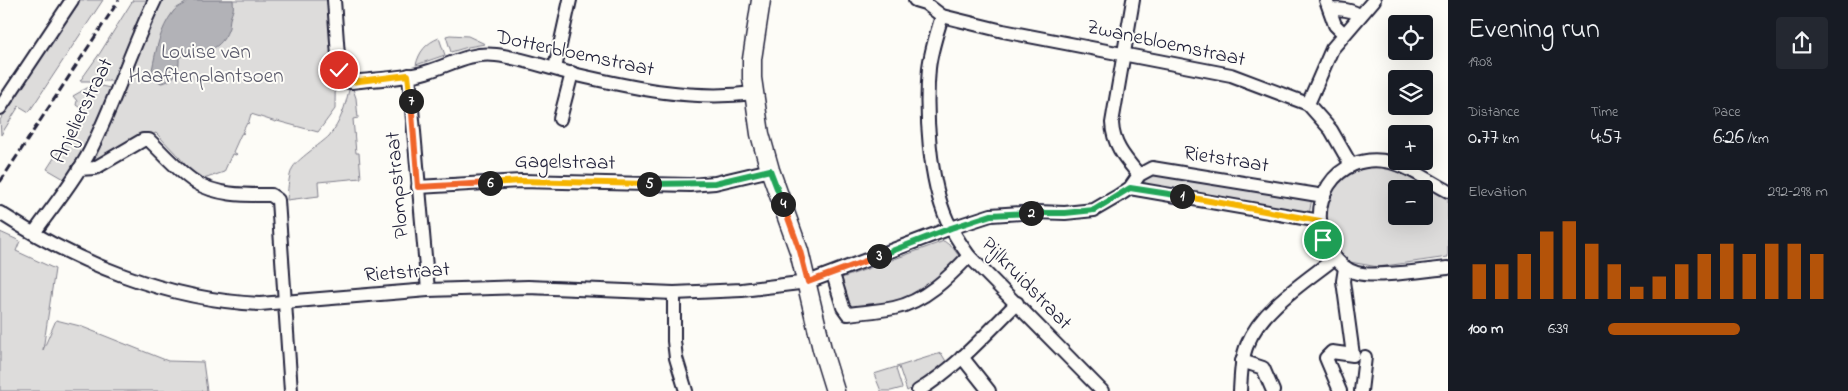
<!DOCTYPE html>
<html lang="en">
<head>
<meta charset="utf-8">
<style>
	:root { --surface:#171b24; --page:#242831; --text:#f1f3f6; --muted:#9ea1a6; --accent:#b45309 }
	body { margin:0; font-family:"Indie Flower",sans-serif; background:var(--page); color:var(--text); height:100vh; display:flex; flex-direction:column; font-size:19px; white-space:nowrap }
	* { box-sizing:border-box; margin:0 }
	p { font-size:16px; color:var(--muted) }
	.icon { flex:none; width:28px; height:28px; fill:none; stroke:currentColor; stroke-width:2; stroke-linecap:round; stroke-linejoin:round }
	.map { position:relative; flex:1; overflow:hidden }
	.panel { display:flex; flex-direction:column; background:var(--surface); width:400px }
	.panel>* { flex:none }
	.tools { position:absolute; left:1388px; top:15px; display:grid; gap:10px }
	.tools a { display:grid; place-items:center; width:45px; height:45px; border-radius:5px; background:var(--surface); box-shadow:0 5px 20px #0002; font-size:25px }
	.pin { position:absolute; display:grid; place-items:center; width:42px; height:42px; color:#fff; margin:-21px; border:2px solid #fff; border-radius:50%; box-shadow:0 1px 5px #0007 }
	.km { position:absolute; width:25px; height:25px; margin:-12px; border-radius:50%; background:#222; color:#fff; font-size:14px; line-height:25px; text-align:center }
	.round { display:grid; place-items:center; flex:none; width:52px; height:52px; border-radius:5px; background:var(--page) }
	.overview { display:flex; align-items:center; justify-content:space-between; height:85px; padding:0 20px }
	h1 { font-size:28px; font-weight:600; line-height:38px }
	.stats { display:grid; grid-template-columns:repeat(3,1fr); gap:8px; height:85px; padding:5px 20px }
	.stats div { display:grid; align-content:center }
	.stats b { font-size:21px; font-weight:600 }
	.stats small { font-size:14px; font-weight:400 }
	.stats p { font-size:14px }
	.chart { height:140px; padding:10px 20px }
	.chart p { display:flex; justify-content:space-between }
	.chart svg { width:100%; height:90px; margin-top:5px; stroke:var(--accent); stroke-width:6 }
	ul { padding:0 20px; list-style:none; font-size:16px }
	li { display:grid; grid-template-columns:80px 60px 1fr; align-items:center; height:38px }
	li i { height:12px; border-radius:6px; background:var(--accent) }
	main { display:flex; flex:1; min-height:0 }
	.map>svg:first-child { display:block }
	.green { fill:#dddcdb; stroke:#807f8b; fill-rule:evenodd }
	.water { fill:#b2b2b7; stroke:#787885 }
	.lines { fill:none; stroke-linecap:round; stroke-linejoin:round }
	.street-casing { stroke:#22223b; stroke-width:16 }
	.secondary-casing { stroke:#22223b; stroke-width:21 }
	.street { stroke:#fdfcf7; stroke-width:12 }
	.secondary { stroke:#fdfcf7; stroke-width:18 }
	.rail { stroke:#22223b; stroke-width:3; stroke-dasharray:8 4; stroke-linecap:butt }
	.split-1-casing { stroke:#fff; stroke-width:10 }
	.split-2-casing { stroke:#fff; stroke-width:10 }
	.split-3-casing { stroke:#fff; stroke-width:10 }
	.split-4-casing { stroke:#fff; stroke-width:10 }
	.split-5-casing { stroke:#fff; stroke-width:10 }
	.split-6-casing { stroke:#fff; stroke-width:10 }
	.split-7-casing { stroke:#fff; stroke-width:10 }
	.split-8-casing { stroke:#fff; stroke-width:10 }
	.split-1 { stroke:#f5b400; stroke-width:6 }
	.split-2 { stroke:#22a559; stroke-width:6 }
	.split-3 { stroke:#22a559; stroke-width:6 }
	.split-4 { stroke:#f0652b; stroke-width:6 }
	.split-5 { stroke:#22a559; stroke-width:6 }
	.split-6 { stroke:#f5b400; stroke-width:6 }
	.split-7 { stroke:#f0652b; stroke-width:6 }
	.split-8 { stroke:#f5b400; stroke-width:6 }
	.labels { text-anchor:middle; dominant-baseline:central; stroke-width:4; stroke-linejoin:round; paint-order:stroke }
	.street-label { font-size:21px; fill:#22223b; stroke:#fdfcf7 }
	.park-label { font-size:21px; fill:#5a5a6b; stroke:#fdfcf7 }
</style>
</head>
<body>
<main>
<div class="map">
<svg width="1448" height="391" viewBox="0 0 1448 391">
	<rect width="100%" height="100%" fill="#fdfcf7"/>
	<filter id="ink" filterUnits="userSpaceOnUse"><feTurbulence type="fractalNoise" baseFrequency=".02" numOctaves="2"/><feDisplacementMap in="SourceGraphic" scale="10" xChannelSelector="R" yChannelSelector="G"/><feConvolveMatrix kernelMatrix="1 2 1 2 8 2 1 2 1" color-interpolation-filters="sRGB"/></filter>
	<g filter="url(#ink)">
		<!-- green -->
		<g class="green">
			<path d="M79,0H103L29,112L19,106L1,135L0,120Z"/>
			<path d="M133,0H149L117,81H80L100,53Z"/>
			<path d="M159,0H336L335,109L318,132L277,121L276,122L251,114L248,124L247,123L242,133H244L241,134L233,152L237,154L236,155L232,154L224,172L198,181L180,158L156,133L84,167Z"/>
			<path d="M450,35L468,36L485,44L468,47L451,52L446,36Z"/>
			<path d="M439,38L445,55L416,65C419,52 426,43 439,38Z"/>
			<path d="M101,86L115,89L92,139L66,180L47,169L84,111L76,105L77,101L73,96L87,88Z"/>
			<path d="M353,89L356,98L358,118L353,119L356,153H359L361,178L318,182L319,196L287,200C288,190 288,179 292,169C296,160 321,144 329,136C341,122 345,106 349,90Z"/>
			<path d="M1363,165H1381L1393,169L1448,196V257L1378,267L1350,262L1332,247L1323,221L1327,196L1342,177ZM1396,189H1424V216H1396Z"/>
			<path d="M1150,172L1312,198L1309,215L1146,185L1144,180Z"/>
			<path d="M0,232L20,241L16,251L55,269L43,350L56,320L80,326L168,361L203,362L207,391H0Z"/>
			<path d="M944,241L953,248L962,260L941,278L901,302L855,308L850,307L841,280L842,278Z"/>
			<path d="M941,353L947,363L921,383L907,391L899,367L896,369L902,388L891,391H881L874,374Z"/>
		</g>
		<!-- water -->
		<path class="water" d="M188,0H233C234,11 233,9 230,19C229,23 230,27 228,30C222,48 204,56 187,52L179,58C180,70 174,82 161,83L157,80L152,70C156,50 160,29 173,12C177,6 184,6 188,0Z"/>
		<g class="lines">
			<defs>
				<g id="street">
					<path d="M334,0L339,70L344,81L351,82C375,79 402,79 426,72C451,65 468,52 496,55C522,58 548,68 573,74C633,88 692,101 754,93"/>
					<path d="M915,0L925,3L942,16L1003,31L1231,75L1308,104L1331,130L1351,165"/>
					<path d="M1133,0L1112,123C1113,145 1125,158 1139,175"/>
					<path d="M1326,0L1335,25L1344,34"/>
					<path d="M1330,10C1339,8 1353,10 1360,16"/>
					<path d="M942,16C937,33 931,50 929,68C925,112 929,180 947,220C953,233 961,245 969,256L1102,391"/>
					<path d="M555,68L570,0"/>
					<path d="M409,75L428,290"/>
					<path d="M1308,104L1332,49L1374,0"/>
					<path d="M0,108L72,0"/>
					<path d="M560,119L572,73"/>
					<path d="M79,169L95,168L143,140H149C164,154 178,171 195,182C218,196 246,195 271,195L278,200L291,391"/>
					<path d="M418,187L521,181L690,185L715,183L770,170"/>
					<path d="M1130,188L1320,221"/>
					<path d="M1448,191C1431,182 1408,166 1390,162C1335,150 1301,206 1331,252C1337,261 1345,270 1357,273C1377,278 1426,270 1448,268"/>
					<path d="M0,213C77,263 167,300 260,304L428,290L528,287L674,293L742,290L808,282L951,228L991,215L1037,212L1065,213L1094,210L1118,196L1130,188L1139,175L1152,168L1324,196"/>
					<path d="M34,233C53,206 75,180 90,151C115,102 131,49 155,0"/>
					<path d="M833,274L843,307L848,314C863,312 879,311 894,308C924,302 949,277 969,256"/>
					<path d="M674,293V341L676,358L686,391"/>
					<path d="M962,357L989,391"/>
					<path d="M1242,361L1263,368L1273,391"/>
					<path d="M918,391C956,368 986,334 1017,303"/>
					<path d="M1240,391C1241,376 1241,359 1247,345C1261,309 1306,281 1335,258"/>
					<path d="M1340,391L1326,358L1332,352L1353,355L1343,281L1345,268"/>
					<path d="M1361,391L1365,357"/>
				</g>
				<path id="secondary" d="M761,0L752,59V78L760,134L770,170L799,251L822,349L835,391"/>
			</defs>
			<!-- street casing -->
			<use href="#street" class="street-casing"/>
			<!-- secondary casing -->
			<use href="#secondary" class="secondary-casing"/>
			<!-- street -->
			<use href="#street" class="street"/>
			<!-- secondary -->
			<use href="#secondary" class="secondary"/>
			<!-- rail -->
			<path class="rail" d="M0,182L119,0"/>
		</g>
	</g>
	<g class="lines" filter="url(#ink)">
		<defs>
			<path id="split-1" d="M1182,196L1320,221L1323,240"/>
			<path id="split-2" d="M1031,213H1065L1094,210L1130,188L1182,196"/>
			<path id="split-3" d="M879,256L951,228L991,215L1031,213"/>
			<path id="split-4" d="M783,204L800,251L808,282L879,256"/>
			<path id="split-5" d="M649,184L715,183L770,170L783,204"/>
			<path id="split-6" d="M490,183L521,181L649,184"/>
			<path id="split-7" d="M411,101L418,187L490,183"/>
			<path id="split-8" d="M339,70L342,78L351,82L408,75L411,101"/>
		</defs>
		<!-- split-1 casing -->
		<use href="#split-1" class="split-1-casing"/>
		<!-- split-2 casing -->
		<use href="#split-2" class="split-2-casing"/>
		<!-- split-3 casing -->
		<use href="#split-3" class="split-3-casing"/>
		<!-- split-4 casing -->
		<use href="#split-4" class="split-4-casing"/>
		<!-- split-5 casing -->
		<use href="#split-5" class="split-5-casing"/>
		<!-- split-6 casing -->
		<use href="#split-6" class="split-6-casing"/>
		<!-- split-7 casing -->
		<use href="#split-7" class="split-7-casing"/>
		<!-- split-8 casing -->
		<use href="#split-8" class="split-8-casing"/>
		<!-- split-1 -->
		<use href="#split-1" class="split-1"/>
		<!-- split-2 -->
		<use href="#split-2" class="split-2"/>
		<!-- split-3 -->
		<use href="#split-3" class="split-3"/>
		<!-- split-4 -->
		<use href="#split-4" class="split-4"/>
		<!-- split-5 -->
		<use href="#split-5" class="split-5"/>
		<!-- split-6 -->
		<use href="#split-6" class="split-6"/>
		<!-- split-7 -->
		<use href="#split-7" class="split-7"/>
		<!-- split-8 -->
		<use href="#split-8" class="split-8"/>
	</g>
	<g class="labels">
		<!-- street labels -->
		<g class="street-label">
			<text transform="translate(1166 44) rotate(12)">Zwanebloemstraat</text>
			<text transform="translate(575 54) rotate(12)">Dotterbloemstraat</text>
			<text transform="translate(83 111) rotate(-64)">Anjelierstraat</text>
			<text transform="translate(1226 160) rotate(9)">Rietstraat</text>
			<text transform="translate(565 163) rotate(1)">Gagelstraat</text>
			<text transform="translate(398 185) rotate(-95)">Plompstraat</text>
			<text transform="translate(407 273) rotate(-4)">Rietstraat</text>
			<text transform="translate(1026 284) rotate(46)">Pijlkruidstraat</text>
		</g>
		<!-- park labels -->
		<g class="park-label">
			<text x="206" y="53">Louise van<tspan x="206" dy="24">Haaftenplantsoen</tspan></text>
		</g>
	</g>
</svg>
<div class="tools">
<a><svg class="icon" aria-label="locate" viewBox="0 0 24 24"><circle cx="12" cy="12" r="6"/><path d="M12 2v4M12 18v4M2 12h4M18 12h4"/></svg></a>
<a><svg class="icon" aria-label="layers" viewBox="0 0 24 24"><path d="M12 4l9 5-9 5-9-5zM3 14l9 5 9-5"/></svg></a>
<a>+</a>
<a>−</a>
</div>
<div class="pin" style="left:1323px;top:240px;background:#1e9e55"><svg class="icon" aria-label="arrive" viewBox="0 0 24 24"><path d="M6 21V4h12l-3 4 3 4H6"/></svg></div>
<div class="pin" style="left:339px;top:70px;background:#d93025"><svg class="icon" aria-label="check" viewBox="0 0 24 24"><path d="M5 12l5 5 9-10"/></svg></div>
<b class="km" style="left:1182px;top:196px">1</b>
<b class="km" style="left:1031px;top:213px">2</b>
<b class="km" style="left:879px;top:256px">3</b>
<b class="km" style="left:783px;top:204px">4</b>
<b class="km" style="left:649px;top:184px">5</b>
<b class="km" style="left:490px;top:183px">6</b>
<b class="km" style="left:411px;top:101px">7</b>
</div>
<section class="panel">
<div class="overview"><div><h1>Evening run</h1><p>19:08</p></div><a class="round"><svg class="icon" aria-label="share" viewBox="0 0 24 24"><path d="M12 15V3M7 8l5-5 5 5M5 13v7h14v-7"/></svg></a></div>
<div class="stats">
<div><p>Distance</p><b>0.77<small> km</small></b></div>
<div><p>Time</p><b>4:57</b></div>
<div><p>Pace</p><b>6:26<small> /km</small></b></div>
</div>
<div class="chart"><p><span>Elevation</span>292–298 m</p>
<svg viewBox="0 0 160 44" preserveAspectRatio="none"><path d="M5 44V27M15 44V27M25 44V22M35 44V11M45 44V6M55 44V17M65 44V27M75 44V38M85 44V33M95 44V27M105 44V22M115 44V17M125 44V22M135 44V17M145 44V17M155 44V22"/></svg>
</div>
<ul>
<li><b>100 m</b>6:39<i style="width:60%"></i></li>
</ul>
</section>
</main>
</body>
</html>
